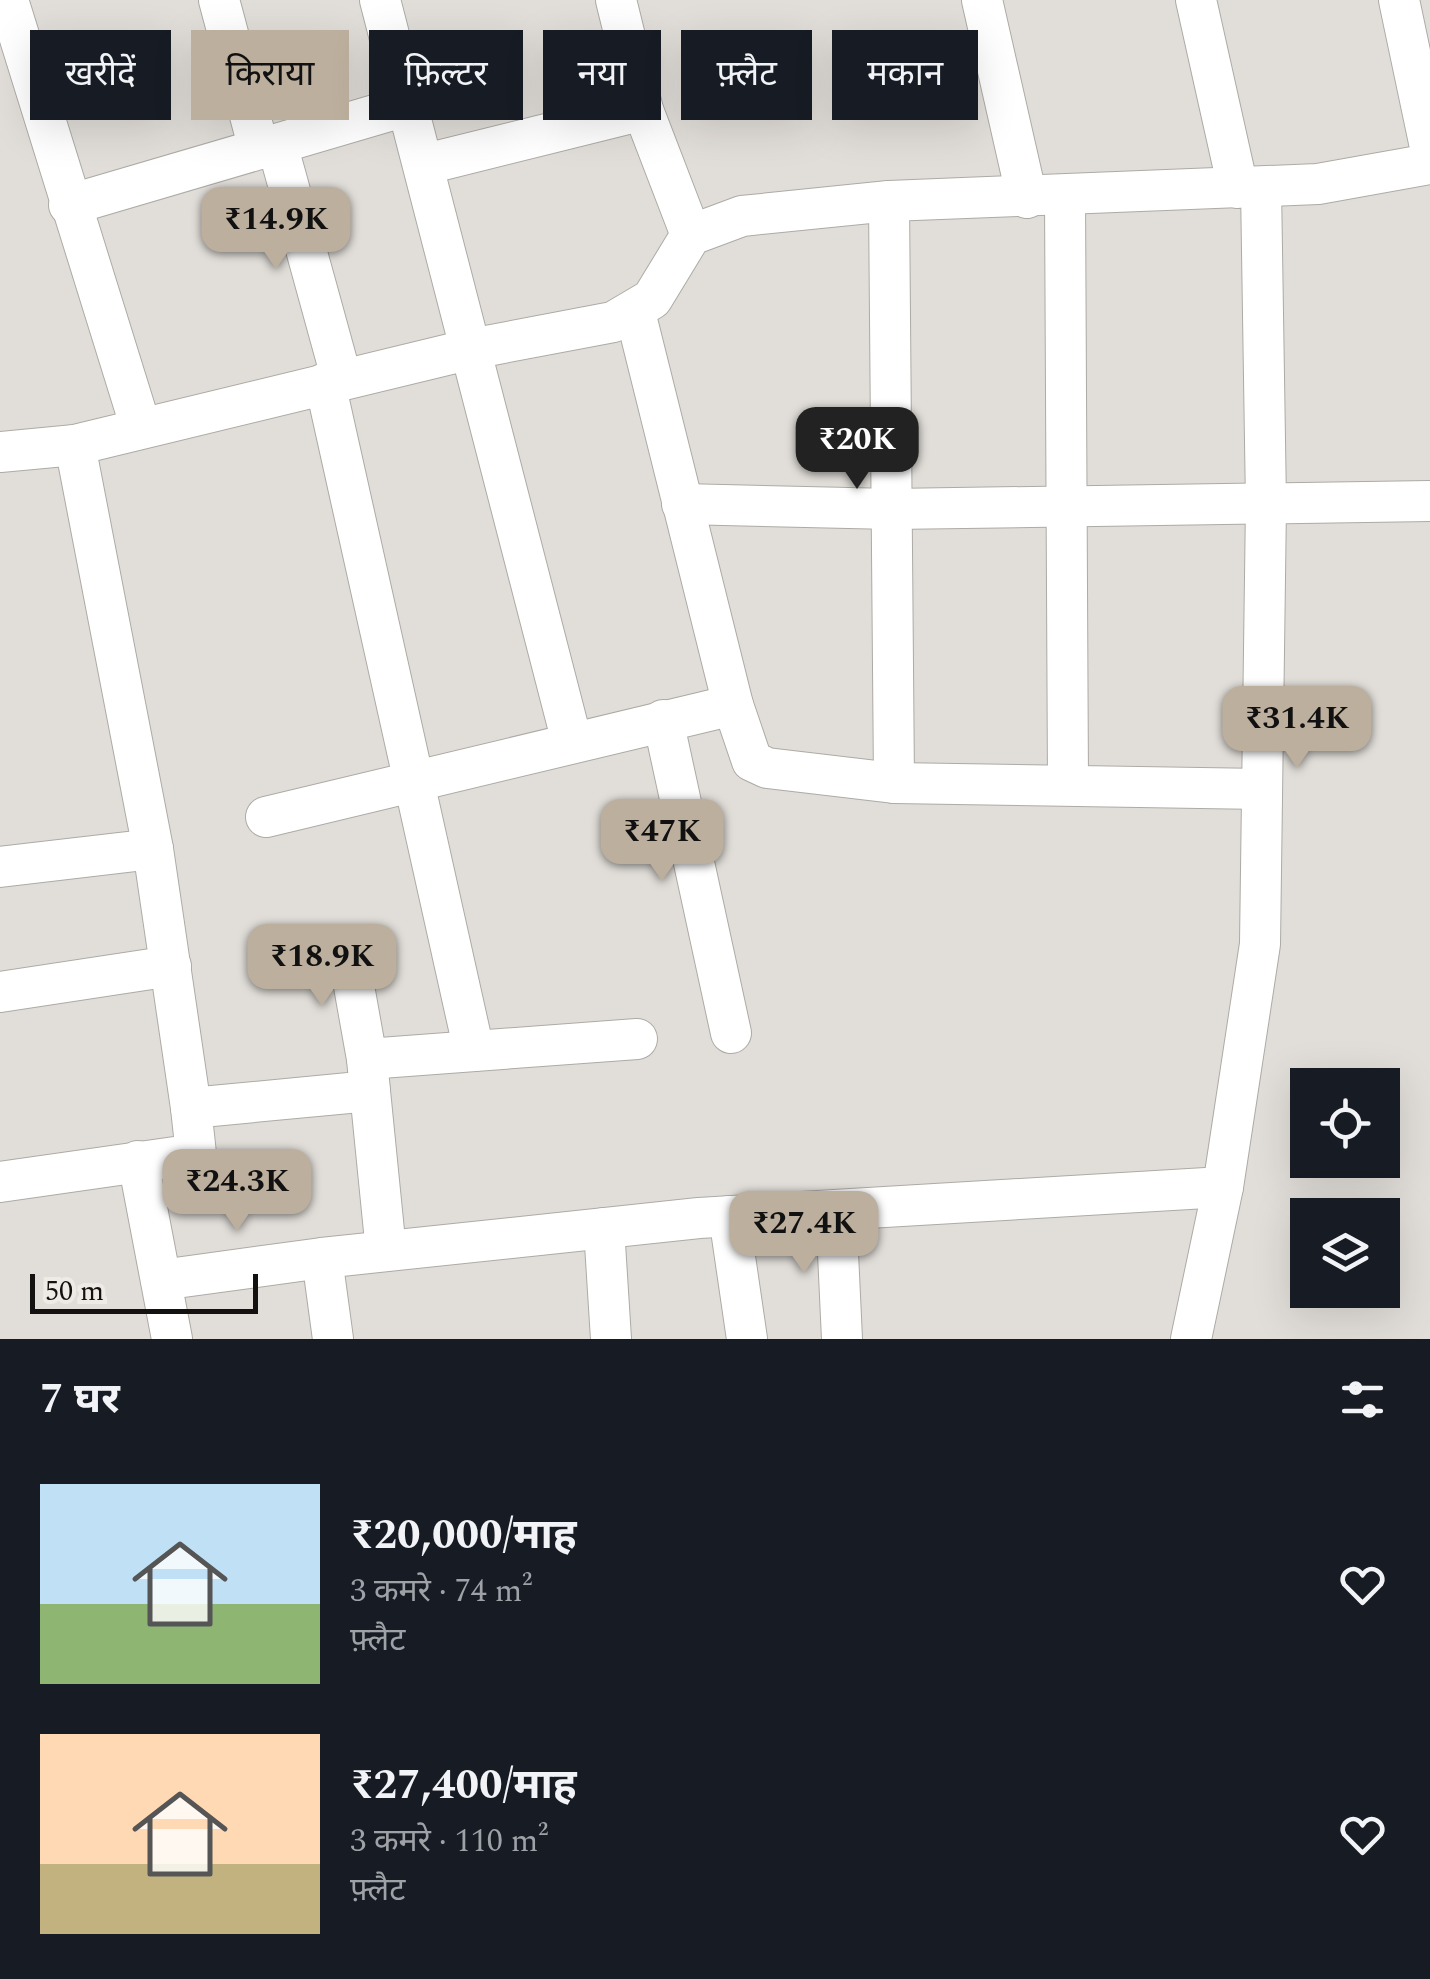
<!DOCTYPE html>
<html lang="hi">
<head>
<meta charset="utf-8">
<style>
  body { margin:0; font-family:Spectral,"Noto Sans Devanagari",serif; background:#20242c; color:#f1f3f6; height:100vh; display:flex; flex-direction:column; font-size:38px; white-space:nowrap }
  * { box-sizing:border-box; margin:0 }
  p { font-size:32px; color:#9ea1a6 }
  .icon { flex:none; width:55px; height:55px; fill:none; stroke:currentColor; stroke-width:2; stroke-linecap:round; stroke-linejoin:round }
  .map { position:relative; height:1339px; overflow:hidden }
  .panel { display:flex; flex-direction:column; background:#171b24; flex:1 }
  .panel>* { flex:none }
  .banner { position:absolute; left:30px; top:30px; width:1370px; height:90px; display:flex; gap:20px }
  .controls { position:absolute; left:1290px; top:1068px; display:grid; gap:20px }
  .controls a { display:grid; place-items:center; width:110px; height:110px; border-radius:0px; background:#171b24; box-shadow:0 10px 40px #0002; font-size:50px }
  .scale { position:absolute; left:30px; bottom:25px; width:228px; box-sizing:border-box; padding-left:10px; border:5px solid #131211; border-top:0; font-size:28px; line-height:35px; white-space:nowrap; color:#131211; -webkit-text-stroke:8px #eeebe6; paint-order:stroke }
  .price { position:absolute; translate:-50% -85px; padding:0 22px; border-radius:20px; background:#bcaf9d; color:#111; font-size:32px; line-height:65px; filter:drop-shadow(0 2px 5px #0008) }
  .price::after { content:''; position:absolute; left:50%; top:60px; width:30px; height:22px; margin-left:-15px; background:inherit; clip-path:polygon(0 0,100% 0,50% 100%) }
  .price.active { background:#222; color:#fff }
  ul { padding:0; list-style:none }
  li { display:flex; align-items:center; gap:30px; height:250px; padding:0 40px }
  li span { display:grid; place-items:center; flex:none; width:280px; height:200px; border-radius:0px; color:#555 }
  li>.icon { margin-inline-start:auto }
  span .icon { width:120px; height:120px; fill:#fffc; stroke-width:1 }
  li b { font-size:42px }
  h2 { display:flex; justify-content:space-between; align-items:center; height:120px; padding:0 40px; font-size:42px }
  .chip { padding:0 35px; border-radius:0px; background:#171b24; box-shadow:0 10px 40px #0002; font-size:35px; line-height:90px }
  .chip.active { background:#bcaf9d; color:#111 }
  .map>svg:first-child { display:block }
  .lines { fill:none; stroke-linecap:round; stroke-linejoin:round }
  .minor-casing { stroke:#adaba6; stroke-width:42 }
  .minor { stroke:#fff; stroke-width:40 }
</style>
</head>
<body>
<div class="map">
<svg width="1430" height="1339" viewBox="0 0 1430 1339">
  <rect width="100%" height="100%" fill="#e1ded9"/>
  <g class="lines">
    <defs>
      <g id="minor">
        <path d="M8,0L141,428"/>
        <path d="M219,0L259,149"/>
        <path d="M380,0L572,742"/>
        <path d="M616,0L643,110L691,235"/>
        <path d="M982,0L1027,198"/>
        <path d="M1196,0L1238,188"/>
        <path d="M1399,0L1430,147"/>
        <path d="M277,144L342,380"/>
        <path d="M426,164L643,110"/>
        <path d="M1065,196L1068,783"/>
        <path d="M889,201L894,783"/>
        <path d="M69,205L409,105"/>
        <path d="M635,312L733,705L752,761L767,768L894,783L1262,789"/>
        <path d="M325,383L474,1051"/>
        <path d="M75,445L153,849L191,1108"/>
        <path d="M0,452L75,445L471,349L613,322L652,299L691,235L742,216L889,201L1318,184L1430,164"/>
        <path d="M682,504L892,509L1430,501"/>
        <path d="M663,720L731,1033"/>
        <path d="M266,817L733,705"/>
        <path d="M0,867L153,849"/>
        <path d="M347,947L367,1059"/>
        <path d="M0,992L171,966"/>
        <path d="M370,1091L386,1251"/>
        <path d="M138,1161L172,1339"/>
        <path d="M0,1182L196,1154L191,1108L370,1091L367,1059L637,1039"/>
        <path d="M836,1210L842,1339"/>
        <path d="M729,1216L747,1339"/>
        <path d="M604,1228L611,1339"/>
        <path d="M322,1258L333,1339"/>
        <path d="M161,1280L322,1258L699,1218L1223,1187"/>
        <path d="M1191,1339L1223,1187L1260,944L1266,504L1261,187"/>
      </g>
    </defs>
    <use href="#minor" class="minor-casing"/>
    <use href="#minor" class="minor"/>
  </g>
</svg>
<div class="controls">
<a><svg class="icon" aria-label="locate" viewBox="0 0 24 24"><circle cx="12" cy="12" r="6"/><path d="M12 2v4M12 18v4M2 12h4M18 12h4"/></svg></a>
<a><svg class="icon" aria-label="layers" viewBox="0 0 24 24"><path d="M12 4l9 5-9 5-9-5zM3 14l9 5 9-5"/></svg></a>
</div>
<div class="scale">50 m</div>
<b class="price" style="left:276px;top:272px">₹14.9K</b>
<b class="price active" style="left:857px;top:492px">₹20K</b>
<b class="price" style="left:1297px;top:771px">₹31.4K</b>
<b class="price" style="left:662px;top:884px">₹47K</b>
<b class="price" style="left:322px;top:1009px">₹18.9K</b>
<b class="price" style="left:237px;top:1234px">₹24.3K</b>
<b class="price" style="left:804px;top:1276px">₹27.4K</b>
<div class="banner">
<a class="chip">खरीदें</a>
<a class="chip active">किराया</a>
<a class="chip">फ़िल्टर</a>
<a class="chip">नया</a>
<a class="chip">फ़्लैट</a>
<a class="chip">मकान</a>
</div>
</div>
<section class="panel">
<h2>7 घर<svg class="icon" aria-label="filters" viewBox="0 0 24 24"><path d="M4 7h16M4 17h16"/><circle cx="9" cy="7" r="2"/><circle cx="15" cy="17" r="2"/></svg></h2>
<ul>
<li><span style="background:linear-gradient(#bfe0f5 60%,#8fb573 0)"><svg class="icon" aria-label="home" viewBox="0 0 24 24"><path d="M3 11l9-7 9 7M6 9v11h12V9"/></svg></span><div><b>₹20,000/माह</b><p>3 कमरे · 74 m²</p><p>फ़्लैट</p></div><svg class="icon" aria-label="heart" viewBox="0 0 24 24"><path d="M12 20l-8-8c-3-5 5-10 8-4 3-6 11-1 8 4z"/></svg></li>
<li><span style="background:linear-gradient(#ffd9b3 65%,#c2b280 0)"><svg class="icon" aria-label="home" viewBox="0 0 24 24"><path d="M3 11l9-7 9 7M6 9v11h12V9"/></svg></span><div><b>₹27,400/माह</b><p>3 कमरे · 110 m²</p><p>फ़्लैट</p></div><svg class="icon" aria-label="heart" viewBox="0 0 24 24"><path d="M12 20l-8-8c-3-5 5-10 8-4 3-6 11-1 8 4z"/></svg></li>
</ul>
</section>
</body>
</html>
